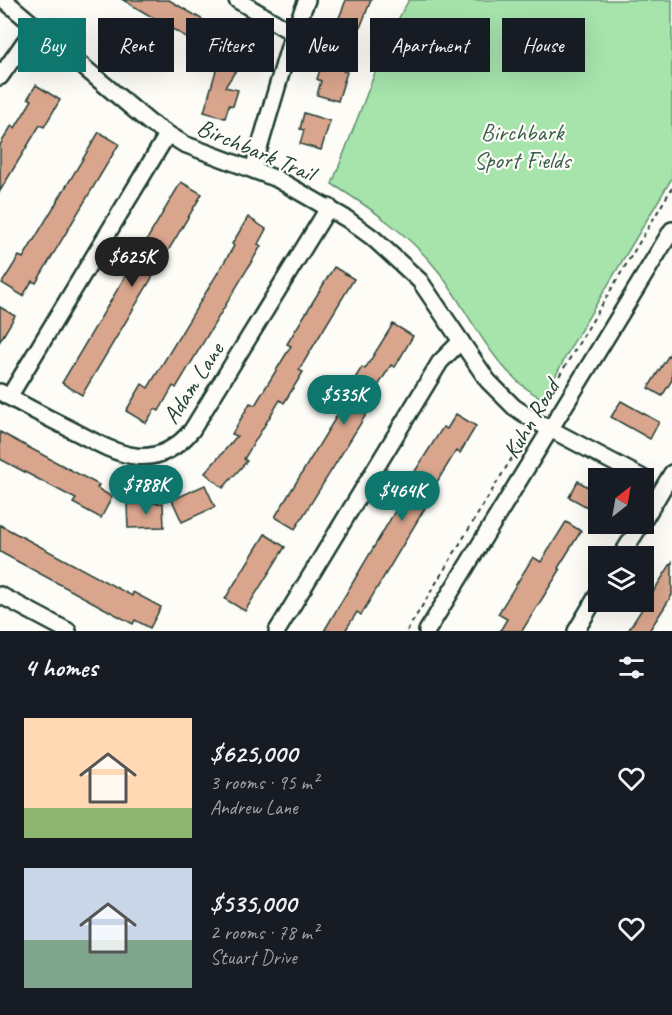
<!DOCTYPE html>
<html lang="en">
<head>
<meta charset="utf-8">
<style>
  body { margin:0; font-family:Caveat,sans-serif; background:#242831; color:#f1f3f6; height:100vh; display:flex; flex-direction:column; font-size:22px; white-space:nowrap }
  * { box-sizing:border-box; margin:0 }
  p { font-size:20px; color:#9ea1a6 }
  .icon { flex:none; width:33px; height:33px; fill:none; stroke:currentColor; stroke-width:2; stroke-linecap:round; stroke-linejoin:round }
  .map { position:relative; height:631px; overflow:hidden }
  .panel { display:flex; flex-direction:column; background:#171b24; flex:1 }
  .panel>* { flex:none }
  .guide { position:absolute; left:18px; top:18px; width:636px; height:54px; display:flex; gap:12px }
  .needle { width:39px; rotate:31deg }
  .buttons { position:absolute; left:588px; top:468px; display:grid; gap:12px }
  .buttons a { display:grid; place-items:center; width:66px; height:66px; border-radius:0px; background:#171b24; box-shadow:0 6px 24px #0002; font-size:30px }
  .price { position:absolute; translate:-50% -51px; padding:0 14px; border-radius:21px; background:#0f766e; color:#fff; font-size:20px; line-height:39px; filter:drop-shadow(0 2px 3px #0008) }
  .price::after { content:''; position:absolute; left:50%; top:36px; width:18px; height:14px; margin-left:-9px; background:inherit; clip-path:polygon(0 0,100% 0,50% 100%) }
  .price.current { background:#222; color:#fff }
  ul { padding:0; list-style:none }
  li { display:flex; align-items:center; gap:18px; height:150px; padding:0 24px }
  li span { display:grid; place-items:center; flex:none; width:168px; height:120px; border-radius:0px; color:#555 }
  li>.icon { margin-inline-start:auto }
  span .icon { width:72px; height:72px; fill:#fffc; stroke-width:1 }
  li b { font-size:26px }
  h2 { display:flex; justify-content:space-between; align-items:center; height:72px; padding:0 24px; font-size:26px }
  .tag { padding:0 21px; border-radius:0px; background:#171b24; box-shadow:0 6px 24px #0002; font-size:21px; line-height:54px }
  .tag.current { background:#0f766e; color:#fff }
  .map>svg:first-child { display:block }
  .green { fill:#a6e4ac; stroke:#629070; stroke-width:1.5 }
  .building { fill:#d9a58d; stroke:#1f3d34; stroke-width:1.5 }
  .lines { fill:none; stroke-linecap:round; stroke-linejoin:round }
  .minor-casing { stroke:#1f3d34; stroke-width:20 }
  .path { stroke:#1f3d34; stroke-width:2; stroke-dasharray:4.5 4.5; stroke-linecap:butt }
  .minor { stroke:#fdfcf7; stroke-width:15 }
  .labels { text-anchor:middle; stroke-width:4.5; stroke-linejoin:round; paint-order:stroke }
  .park-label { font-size:24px; fill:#3a5e4c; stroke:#fdfcf7 }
  .street-label { font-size:24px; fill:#1f3d34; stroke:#fdfcf7 }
</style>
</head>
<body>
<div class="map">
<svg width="672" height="631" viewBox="0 0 672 631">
  <rect width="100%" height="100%" fill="#fdfcf7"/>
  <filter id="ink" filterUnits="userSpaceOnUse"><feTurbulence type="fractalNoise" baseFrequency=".0167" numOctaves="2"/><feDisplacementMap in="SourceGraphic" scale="12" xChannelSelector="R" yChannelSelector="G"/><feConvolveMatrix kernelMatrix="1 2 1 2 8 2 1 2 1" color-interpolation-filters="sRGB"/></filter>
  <g filter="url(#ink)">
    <path class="green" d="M409,0H672V178L573,343L543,399C495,375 470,313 439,272C411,236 371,208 332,184L390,34Z"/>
    <g class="building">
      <path d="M123,0H169L210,24L198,44Z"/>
      <path d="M346,0H371L343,71L347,72L338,101L317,95L321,81L317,79L326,51Z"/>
      <path d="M230,37L250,49L225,87L238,90L233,106L229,105L225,118L204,112L217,67L213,65Z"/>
      <path d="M36,85L60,100L44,127L40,125L0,191V145L12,125L15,128L32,100L28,98Z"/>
      <path d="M304,113L330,121L321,150L300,144L304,130L300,129Z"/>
      <path d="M99,132L119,144L36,283L32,281L23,296L2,283L19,256L23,258Z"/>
      <path d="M181,182L202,194L82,395L62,383Z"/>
      <path d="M248,217L266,229L258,244L261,246L176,388L173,386L159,411L155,409L146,423L126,411L142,384L148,388L234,246L232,244Z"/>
      <path d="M334,267L354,279L299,370L303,372L284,403L280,400L244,459L247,461L223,488L205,473L237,436L232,434L250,403L255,405L291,346L287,344Z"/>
      <path d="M0,307L15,316L0,341Z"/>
      <path d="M393,324L413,336L395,367L391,365L373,394L377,397L295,529L275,517L349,396L345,394L362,367L365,369Z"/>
      <path d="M672,350V380L662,396L648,388Z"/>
      <path d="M621,401L659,422L650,439L611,417Z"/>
      <path d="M456,414L476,426L460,453L456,451L422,506L425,508L361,615L357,612L345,631H324L413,481L410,479L443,427L447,429Z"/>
      <path d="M0,432L99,485L97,488L112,497L101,518L73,503L76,499L0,459Z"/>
      <path d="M578,481L598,493V513L569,497Z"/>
      <path d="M205,485L215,507L182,522L172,500Z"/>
      <path d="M163,503L164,527L128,528L127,504Z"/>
      <path d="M566,522L581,531L558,568L560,570L522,631H500L507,619L498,614L533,557L541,562Z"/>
      <path d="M0,525L132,596L133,592L161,607L150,628L135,620L133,624L0,552Z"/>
      <path d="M265,534L285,547L245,611L225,599Z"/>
      <path d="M672,562V595L662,611L649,631H628Z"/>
    </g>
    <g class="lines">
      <defs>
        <g id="minor">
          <path d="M4,0L150,123L184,144L277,179L347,219L373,238L420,281L488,381L514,407L535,421L643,478"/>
          <path d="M237,0L293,33"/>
          <path d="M0,77L35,27"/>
          <path d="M253,169L293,33L307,0"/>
          <path d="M0,392C23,405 46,417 70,429C114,452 153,477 192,430L329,207"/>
          <path d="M9,397L167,135"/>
          <path d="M644,520L672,473"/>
          <path d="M621,556L641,524"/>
          <path d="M0,595L68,631"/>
          <path d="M277,631L440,362L461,341"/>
          <path d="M427,631L672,230"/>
          <path d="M576,631L598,594"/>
        </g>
      </defs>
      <use href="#minor" class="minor-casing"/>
      <g class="path">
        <path d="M543,408L555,383L672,188"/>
        <path d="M407,631L527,433"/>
      </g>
      <use href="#minor" class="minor"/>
    </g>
  </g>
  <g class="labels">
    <g class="park-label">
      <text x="522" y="140">Birchbark<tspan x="522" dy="28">Sport Fields</tspan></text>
    </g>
    <g class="street-label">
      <text transform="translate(256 150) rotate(23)" y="8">Birchbark Trail</text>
      <text transform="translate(193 383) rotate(-57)" y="8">Adam Lane</text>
      <text transform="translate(531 419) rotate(-59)" y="8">Kuhn Road</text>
    </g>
  </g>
</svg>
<div class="buttons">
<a><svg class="needle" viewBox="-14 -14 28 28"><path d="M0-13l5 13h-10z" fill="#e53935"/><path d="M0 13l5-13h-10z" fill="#9ea1a6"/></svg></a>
<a><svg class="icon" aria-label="layers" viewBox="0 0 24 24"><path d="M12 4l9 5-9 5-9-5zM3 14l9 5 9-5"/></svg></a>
</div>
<b class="price current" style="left:132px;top:288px">$625K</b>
<b class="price" style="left:344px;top:426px">$535K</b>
<b class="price" style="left:146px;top:516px">$788K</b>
<b class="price" style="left:402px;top:522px">$464K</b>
<div class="guide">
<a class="tag current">Buy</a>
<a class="tag">Rent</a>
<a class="tag">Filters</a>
<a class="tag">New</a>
<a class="tag">Apartment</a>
<a class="tag">House</a>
</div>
</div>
<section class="panel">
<h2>4 homes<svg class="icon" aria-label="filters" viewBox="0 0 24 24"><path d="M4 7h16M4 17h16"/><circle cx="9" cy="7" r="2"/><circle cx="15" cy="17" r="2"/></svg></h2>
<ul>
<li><span style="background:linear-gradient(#ffd9b3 75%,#8fb573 0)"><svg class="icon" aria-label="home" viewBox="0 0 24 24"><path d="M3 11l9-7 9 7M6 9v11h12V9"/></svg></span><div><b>$625,000</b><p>3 rooms · 95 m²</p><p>Andrew Lane</p></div><svg class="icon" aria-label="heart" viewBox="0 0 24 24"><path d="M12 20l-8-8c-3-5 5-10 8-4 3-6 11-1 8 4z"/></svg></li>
<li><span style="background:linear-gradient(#c9d6e8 60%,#7fa58c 0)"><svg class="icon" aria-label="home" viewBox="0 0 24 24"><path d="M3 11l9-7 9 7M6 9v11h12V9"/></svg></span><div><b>$535,000</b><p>2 rooms · 78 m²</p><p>Stuart Drive</p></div><svg class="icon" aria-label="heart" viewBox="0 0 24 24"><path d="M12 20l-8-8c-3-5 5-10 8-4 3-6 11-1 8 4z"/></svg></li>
</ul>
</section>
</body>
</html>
